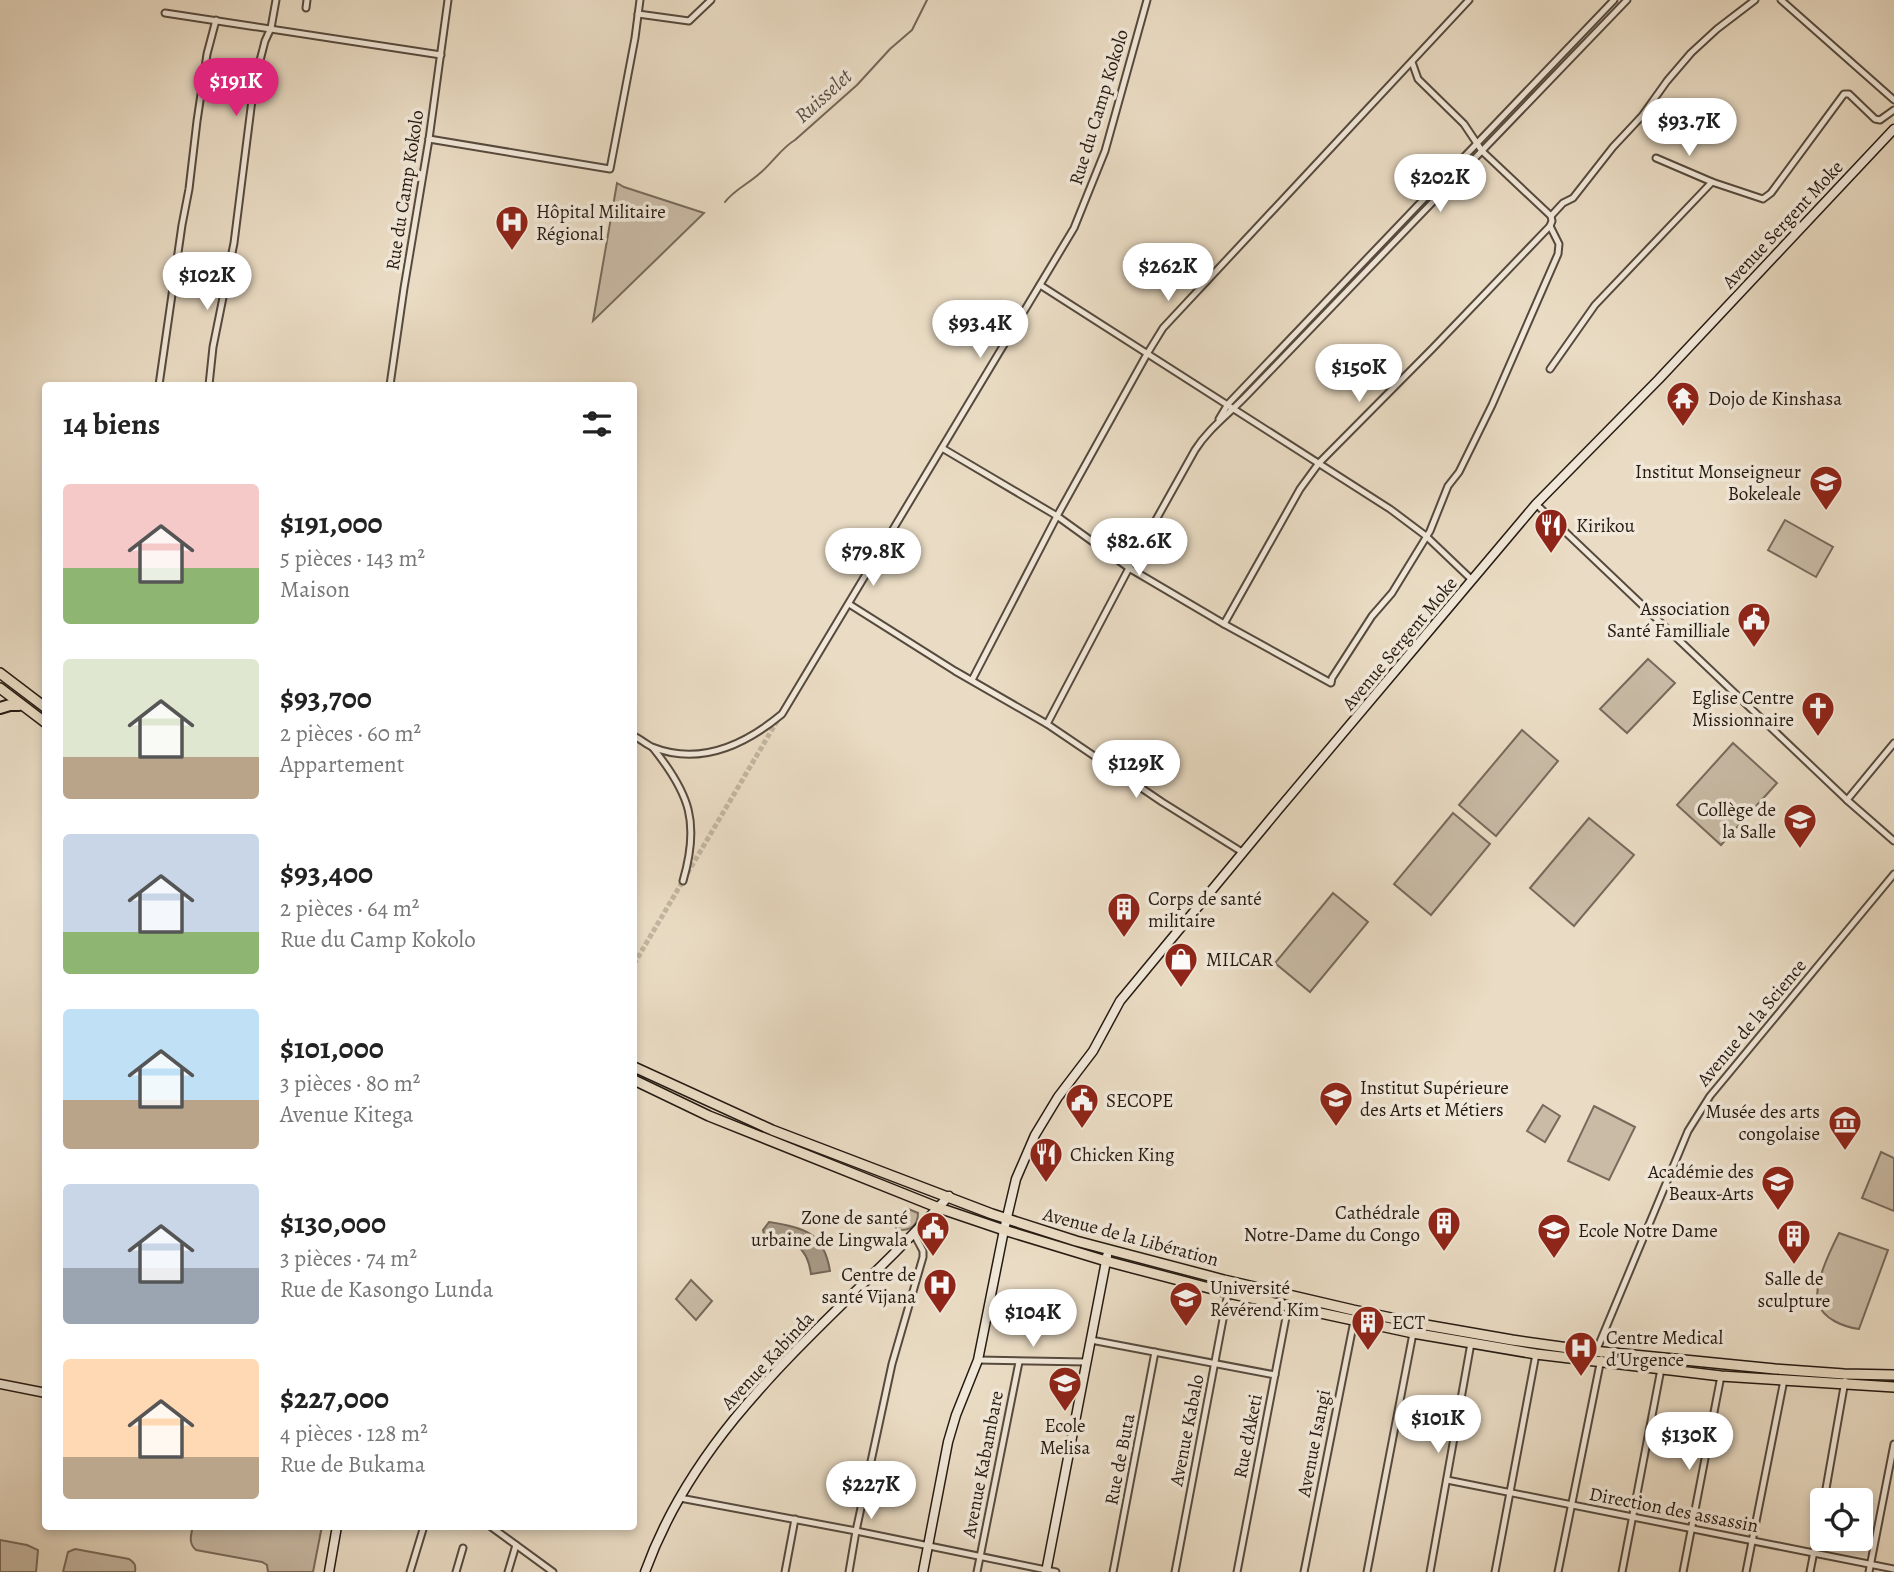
<!DOCTYPE html>
<html lang="fr">
<head>
<meta charset="utf-8">
<style>
  body { margin:0; font-family:Alegreya,serif; background:#f2f2f2; color:#222; height:100vh; display:flex; flex-direction:column; font-size:26px; white-space:nowrap }
  * { box-sizing:border-box; margin:0 }
  p { font-size:23px; color:#767676 }
  .icon { flex:none; width:38px; height:38px; fill:none; stroke:currentColor; stroke-width:2; stroke-linecap:round; stroke-linejoin:round }
  .map { position:relative; flex:1; overflow:hidden }
  .sheet { position:absolute; left:42px; top:382px; width:595px; height:1148px; display:flex; flex-direction:column; background:#fff; border-radius:7px; box-shadow:0 4px 10px #0003 }
  .sheet>* { flex:none }
  .tools { position:absolute; left:1810px; top:1488px; display:grid; gap:14px }
  .tools a { display:grid; place-items:center; width:63px; height:63px; border-radius:7px; background:#fff; box-shadow:0 4px 10px #0003; font-size:35px }
  .price { position:absolute; translate:-50% -60px; padding:0 16px; border-radius:24px; background:#fff; color:#222; font-size:23px; line-height:46px; filter:drop-shadow(0 2px 4px #0008) }
  .price::after { content:''; position:absolute; left:50%; top:42px; width:21px; height:16px; margin-left:-10px; background:inherit; clip-path:polygon(0 0,100% 0,50% 100%) }
  .price.on { background:#db2777; color:#fff }
  ul { padding:0; list-style:none }
  li { display:flex; align-items:center; gap:21px; height:175px; padding:0 21px }
  li span { display:grid; place-items:center; flex:none; width:196px; height:140px; border-radius:7px; color:#555 }
  li>.icon { margin-inline-start:auto }
  span .icon { width:84px; height:84px; fill:#fffc; stroke-width:1 }
  li b { font-size:30px }
  h2 { display:flex; justify-content:space-between; align-items:center; height:84px; padding:0 21px; font-size:30px }
  .map>svg:first-child { display:block }
  .green { fill:#c9bba6; stroke:#776a5c; stroke-width:2 }
  .water { fill:#a79a87; stroke:#736758; stroke-width:2 }
  .lines { fill:none; stroke-linecap:round; stroke-linejoin:round }
  .stream { stroke:#736758; stroke-width:2 }
  .street-tunnel { stroke:#c3b5a0; stroke-width:5; stroke-dasharray:5 2.5; stroke-linecap:butt }
  .street-casing { stroke:#564a3e; stroke-width:9 }
  .secondary-casing { stroke:#251a12; stroke-width:11 }
  .primary-casing { stroke:#251a12; stroke-width:12 }
  .highway-casing { stroke:#251a12; stroke-width:14 }
  .street { stroke:#f1e8d9; stroke-width:5 }
  .secondary { stroke:#f1e8d9; stroke-width:8 }
  .primary { stroke:#eadcc4; stroke-width:9 }
  .highway { stroke:#eadcc4; stroke-width:10 }
  .labels { text-anchor:middle; stroke-width:7; stroke-linejoin:round; paint-order:stroke }
  .street-label { font-size:19px; fill:#251a12; stroke:#f1e8d9 }
  .poi-label { font-size:19px; fill:#251a12; stroke:#f1e8d9; text-anchor:start }
  .water-label { font-size:21px; font-style:italic; fill:#594d41; stroke:#f1e8d9 }
</style>
</head>
<body>
<div class="map">
<svg width="1894" height="1572" viewBox="0 0 1894 1572">
  <rect width="100%" height="100%" fill="#eadcc4"/>
  <filter id="stains"><feTurbulence type="fractalNoise" baseFrequency=".00286" numOctaves="4"/><feColorMatrix values="0 0 0 0 .2 0 0 0 0 .09 0 0 0 0 .02 0 0 0 .5 -.17"/></filter>
  <radialGradient id="worn" r=".72"><stop offset=".6" stop-color="#630" stop-opacity="0"/><stop offset="1" stop-color="#630" stop-opacity=".3"/></radialGradient>
  <g class="green">
    <path d="M617,183L624,187L704,213L593,321Z"/>
    <path d="M1785,520L1833,547L1816,577L1768,550Z"/>
    <path d="M1648,659L1675,683L1627,733L1600,709Z"/>
    <path d="M1522,730L1558,761L1496,836L1459,805Z"/>
    <path d="M1733,743L1777,783L1721,845L1677,805Z"/>
    <path d="M1453,813L1490,844L1431,915L1394,884Z"/>
    <path d="M1589,818L1634,855L1574,926L1530,888Z"/>
    <path d="M1333,893L1368,922L1310,992L1275,963Z"/>
    <path d="M1543,1105L1560,1116L1545,1142L1527,1131Z"/>
    <path d="M1594,1106L1635,1127L1609,1180L1568,1161Z"/>
    <path d="M1881,1152L1894,1158V1211L1862,1198Z"/>
    <path d="M906,1208L918,1213C918,1226 910,1231 897,1230L893,1220Z"/>
    <path d="M1839,1233L1888,1250L1859,1329C1844,1327 1823,1319 1818,1303C1813,1285 1831,1249 1839,1233Z"/>
    <path d="M691,1280L712,1301L696,1320L676,1299Z"/>
    <path d="M193,1526H322L313,1572H268L267,1565L262,1562L196,1550C188,1543 191,1535 193,1526Z"/>
    <path d="M0,1540L27,1545L38,1550L36,1572H0Z"/>
    <path d="M75,1549L129,1559C135,1563 136,1565 135,1572H63L68,1552Z"/>
  </g>
  <path class="water" d="M769,1222C804,1227 824,1233 830,1271L811,1274C807,1245 793,1240 765,1238L763,1230Z"/>
  <g class="lines">
    <path class="stream" d="M725,202C734,190 748,184 759,174C772,164 781,148 795,140L857,85L890,49L912,30L927,0"/>
    <path class="street-tunnel" d="M634,964L780,716"/>
    <defs>
      <g id="street">
        <path d="M1781,0L1894,100"/>
        <path d="M306,8L307,0"/>
        <path d="M165,13L441,55"/>
        <path d="M638,14L689,21L711,0"/>
        <path d="M429,139L610,169L635,38L640,0"/>
        <path d="M1656,158L1712,182"/>
        <path d="M1551,216L1563,203L1573,198L1613,147L1642,116L1667,81L1691,53L1717,29L1755,0"/>
        <path d="M1040,285L1390,509L1426,536L1472,580"/>
        <path d="M1550,369L1595,305L1712,182L1763,199L1771,193L1844,94H1849L1875,119L1880,120L1894,110"/>
        <path d="M159,385L182,225L189,189L197,121L207,54L216,20"/>
        <path d="M209,385L213,347L234,243L254,84L265,41L271,28L276,0"/>
        <path d="M390,385L404,288L429,139L448,0"/>
        <path d="M1219,419L1228,404L1614,0"/>
        <path d="M942,448L1057,516L1129,568L1224,624L1331,683L1332,678L1372,616L1392,593L1430,531L1448,486L1459,472L1492,405L1558,254L1559,244L1550,226"/>
        <path d="M1536,504L1847,800L1894,841"/>
        <path d="M849,604L955,671L1047,724L1162,802L1242,852"/>
        <path d="M1224,624L1300,489L1319,463L1432,349L1550,226L1552,221L1551,216L1482,151L1464,124L1418,79L1412,62"/>
        <path d="M972,680L1057,516L1147,354L1163,328L1469,0"/>
        <path d="M1047,724L1129,568L1195,450C1209,428 1229,414 1247,395L1627,0"/>
        <path d="M634,736C640,739 646,744 652,747C700,766 746,744 782,714L1074,228L1105,151L1147,0"/>
        <path d="M653,748C690,794 700,823 683,881"/>
        <path d="M1847,800L1894,743"/>
        <path d="M1091,1340L1275,1375"/>
        <path d="M978,1360L1087,1362"/>
        <path d="M1592,1361L1688,1131L1710,1096L1894,874"/>
        <path d="M1447,1480L1894,1569"/>
        <path d="M680,1498L856,1531L1056,1572"/>
        <path d="M1824,1500L1845,1381"/>
        <path d="M490,1526L553,1572"/>
        <path d="M410,1572L424,1526"/>
        <path d="M456,1572L463,1548"/>
        <path d="M508,1572L516,1545"/>
        <path d="M785,1572L795,1519"/>
        <path d="M849,1572L856,1531L892,1364L923,1257V1251L914,1234"/>
        <path d="M977,1572L1019,1362"/>
        <path d="M1113,1572L1155,1352"/>
        <path d="M1175,1572L1228,1293"/>
        <path d="M1237,1572L1288,1307"/>
        <path d="M1304,1572L1354,1321"/>
        <path d="M1367,1572L1415,1323"/>
        <path d="M1430,1572L1471,1343"/>
        <path d="M1495,1572L1536,1354"/>
        <path d="M1558,1572L1601,1359"/>
        <path d="M1622,1572L1661,1369"/>
        <path d="M1683,1572L1721,1376"/>
        <path d="M1746,1572L1784,1380"/>
        <path d="M1810,1572L1822,1510"/>
        <path d="M1869,1572L1894,1444"/>
      </g>
      <g id="secondary">
        <path d="M0,1384L46,1393"/>
        <path d="M329,1572L337,1526"/>
        <path d="M645,1572C689,1450 780,1365 870,1277C897,1251 923,1224 949,1196"/>
        <path d="M923,1572L948,1442L956,1415L978,1360L1004,1230L1016,1179L1035,1135L1058,1097L1093,1051L1120,1001L1278,810L1536,504L1659,379L1894,129"/>
        <path d="M1046,1572L1107,1256"/>
      </g>
      <g id="primary">
        <path d="M0,673L46,708"/>
        <path d="M0,688L46,723"/>
        <path d="M634,1067L772,1130L992,1214L1076,1241L1224,1280L1353,1310L1420,1324L1512,1340L1583,1350L1775,1369L1844,1374L1894,1375"/>
        <path d="M634,1080L709,1116L939,1208L1004,1230L1106,1261L1228,1293L1413,1333L1536,1354L1721,1376L1894,1387"/>
      </g>
      <path id="highway" d="M0,708L10,705H19"/>
    </defs>
    <use href="#street" class="street-casing"/>
    <use href="#secondary" class="secondary-casing"/>
    <use href="#primary" class="primary-casing"/>
    <use href="#highway" class="highway-casing"/>
    <use href="#street" class="street"/>
    <use href="#secondary" class="secondary"/>
    <use href="#primary" class="primary"/>
    <use href="#highway" class="highway"/>
  </g>
  <defs>
    <symbol id="hospital-pin" viewBox="-11 -11 22 30"><path d="M0 17L-7.5 6A9.5 9.5 0 1 1 7.5 6Z" fill="#8f2418" stroke="#f1e8d9"/><path d="M-5-5h3v3.5h4V-5h3V5h-3V1.5h-4V5h-3Z" fill="#fff"/></symbol>
    <symbol id="temple-pin" viewBox="-11 -11 22 30"><path d="M0 17L-7.5 6A9.5 9.5 0 1 1 7.5 6Z" fill="#8f2418" stroke="#f1e8d9"/><path d="M0-6L5-2H3V0L6.5 2.5H4V6H1.5V3h-3V6H-4V2.5H-6.5L-3 0V-2H-5Z" fill="#fff"/></symbol>
    <symbol id="school-pin" viewBox="-11 -11 22 30"><path d="M0 17L-7.5 6A9.5 9.5 0 1 1 7.5 6Z" fill="#8f2418" stroke="#f1e8d9"/><path d="M0-5L7-2L0 1L-7-2ZM-4 1L0 2.5L4 1V4Q0 6-4 4Z" fill="#fff"/></symbol>
    <symbol id="restaurant-pin" viewBox="-11 -11 22 30"><path d="M0 17L-7.5 6A9.5 9.5 0 1 1 7.5 6Z" fill="#8f2418" stroke="#f1e8d9"/><path d="M-5-6h1v4h1v-4h1v4h1v-4h1v5L-1.5 .5V6h-2V.5L-5-1ZM5-6V6H3V1.5H1.5Q1.5-4 5-6Z" fill="#fff"/></symbol>
    <symbol id="civic-pin" viewBox="-11 -11 22 30"><path d="M0 17L-7.5 6A9.5 9.5 0 1 1 7.5 6Z" fill="#8f2418" stroke="#f1e8d9"/><path d="M-.6-6.5H3V-4.5H.6V-3L4-1V1h2V6H-6V1h2V-1L-.6-3ZM-1.2 2.5V6h2.4V2.5Z" fill="#fff"/></symbol>
    <symbol id="church-pin" viewBox="-11 -11 22 30"><path d="M0 17L-7.5 6A9.5 9.5 0 1 1 7.5 6Z" fill="#8f2418" stroke="#f1e8d9"/><path d="M-1.2-6h2.4v3.5h3.3v2.4h-3.3V6h-2.4V-.1h-3.3v-2.4h3.3Z" fill="#fff"/></symbol>
    <symbol id="building-pin" viewBox="-11 -11 22 30"><path d="M0 17L-7.5 6A9.5 9.5 0 1 1 7.5 6Z" fill="#8f2418" stroke="#f1e8d9"/><path d="M-4-6H4V6H1V3H-1V6H-4ZM-2.5-4.3h1.7v1.8h-1.7ZM.8-4.3h1.7v1.8H.8ZM-2.5-1h1.7V.8h-1.7ZM.8-1h1.7V.8H.8Z" fill="#fff"/></symbol>
    <symbol id="shop-pin" viewBox="-11 -11 22 30"><path d="M0 17L-7.5 6A9.5 9.5 0 1 1 7.5 6Z" fill="#8f2418" stroke="#f1e8d9"/><path d="M-5-2.5h2.3a2.7 3.5 0 0 1 5.4 0H5L5.5 6h-11ZM-1.5-2.5h3a1.5 2.3 0 0 0-3 0Z" fill="#fff"/></symbol>
    <symbol id="university-pin" viewBox="-11 -11 22 30"><path d="M0 17L-7.5 6A9.5 9.5 0 1 1 7.5 6Z" fill="#8f2418" stroke="#f1e8d9"/><path d="M0-5L7-2L0 1L-7-2ZM-4 1L0 2.5L4 1V4Q0 6-4 4Z" fill="#fff"/></symbol>
    <symbol id="museum-pin" viewBox="-11 -11 22 30"><path d="M0 17L-7.5 6A9.5 9.5 0 1 1 7.5 6Z" fill="#8f2418" stroke="#f1e8d9"/><path d="M0-6L6-3V-2H-6V-3ZM-5-1h2V3h-2ZM-1-1h2V3h-2ZM3-1h2V3H3ZM-6 4H6V6H-6Z" fill="#fff"/></symbol>
  </defs>
  <g fill-rule="evenodd">
    <use href="#hospital-pin" x="493" y="203" width="38" height="52"/>
    <use href="#temple-pin" x="1664" y="379" width="38" height="52"/>
    <use href="#school-pin" x="1807" y="463" width="38" height="52"/>
    <use href="#restaurant-pin" x="1532" y="506" width="38" height="52"/>
    <use href="#civic-pin" x="1735" y="600" width="38" height="52"/>
    <use href="#church-pin" x="1799" y="689" width="38" height="52"/>
    <use href="#school-pin" x="1781" y="801" width="38" height="52"/>
    <use href="#building-pin" x="1105" y="890" width="38" height="52"/>
    <use href="#shop-pin" x="1162" y="940" width="38" height="52"/>
    <use href="#university-pin" x="1317" y="1079" width="38" height="52"/>
    <use href="#civic-pin" x="1063" y="1081" width="38" height="52"/>
    <use href="#museum-pin" x="1826" y="1103" width="38" height="52"/>
    <use href="#restaurant-pin" x="1027" y="1135" width="38" height="52"/>
    <use href="#university-pin" x="1759" y="1163" width="38" height="52"/>
    <use href="#building-pin" x="1425" y="1204" width="38" height="52"/>
    <use href="#civic-pin" x="914" y="1209" width="38" height="52"/>
    <use href="#school-pin" x="1535" y="1211" width="38" height="52"/>
    <use href="#building-pin" x="1775" y="1217" width="38" height="52"/>
    <use href="#hospital-pin" x="921" y="1266" width="38" height="52"/>
    <use href="#university-pin" x="1167" y="1279" width="38" height="52"/>
    <use href="#building-pin" x="1349" y="1303" width="38" height="52"/>
    <use href="#hospital-pin" x="1562" y="1329" width="38" height="52"/>
    <use href="#school-pin" x="1046" y="1364" width="38" height="52"/>
  </g>
  <g class="labels">
    <g class="street-label">
      <text transform="translate(1098 107) rotate(-73)" y="7">Rue du Camp Kokolo</text>
      <text transform="translate(404 190) rotate(-81)" y="7">Rue du Camp Kokolo</text>
      <text transform="translate(1782 224) rotate(-47)" y="7">Avenue Sergent Moke</text>
      <text transform="translate(1399 643) rotate(-50)" y="7">Avenue Sergent Moke</text>
      <text transform="translate(1751 1022) rotate(-50)" y="7">Avenue de la Science</text>
      <text transform="translate(1131 1236) rotate(15)" y="7">Avenue de la Libération</text>
      <text transform="translate(767 1360) rotate(-47)" y="7">Avenue Kabinda</text>
      <text transform="translate(1186 1430) rotate(-79)" y="7">Avenue Kabalo</text>
      <text transform="translate(1247 1436) rotate(-79)" y="7">Rue d'Aketi</text>
      <text transform="translate(1313 1443) rotate(-79)" y="7">Avenue Isangi</text>
      <text transform="translate(1119 1459) rotate(-79)" y="7">Rue de Buta</text>
      <text transform="translate(982 1464) rotate(-79)" y="7">Avenue Kabambare</text>
      <text transform="translate(1674 1509) rotate(11)" y="7">Direction des assassin</text>
    </g>
    <g class="poi-label">
      <text x="536" y="218">Hôpital Militaire<tspan x="536" dy="22">Régional</tspan></text>
      <text x="1708" y="405">Dojo de Kinshasa</text>
      <text x="1801" y="478" text-anchor="end">Institut Monseigneur<tspan x="1801" dy="22">Bokeleale</tspan></text>
      <text x="1576" y="532">Kirikou</text>
      <text x="1730" y="615" text-anchor="end">Association<tspan x="1730" dy="22">Santé Familliale</tspan></text>
      <text x="1794" y="704" text-anchor="end">Eglise Centre<tspan x="1794" dy="22">Missionnaire</tspan></text>
      <text x="1776" y="816" text-anchor="end">Collège de<tspan x="1776" dy="22">la Salle</tspan></text>
      <text x="1148" y="905">Corps de santé<tspan x="1148" dy="22">militaire</tspan></text>
      <text x="1206" y="966">MILCAR</text>
      <text x="1360" y="1094">Institut Supérieure<tspan x="1360" dy="22">des Arts et Métiers</tspan></text>
      <text x="1106" y="1107">SECOPE</text>
      <text x="1820" y="1118" text-anchor="end">Musée des arts<tspan x="1820" dy="22">congolaise</tspan></text>
      <text x="1070" y="1161">Chicken King</text>
      <text x="1754" y="1178" text-anchor="end">Académie des<tspan x="1754" dy="22">Beaux-Arts</tspan></text>
      <text x="1420" y="1219" text-anchor="end">Cathédrale<tspan x="1420" dy="22">Notre-Dame du Congo</tspan></text>
      <text x="908" y="1224" text-anchor="end">Zone de santé<tspan x="908" dy="22">urbaine de Lingwala</tspan></text>
      <text x="1578" y="1237">Ecole Notre Dame</text>
      <text x="916" y="1281" text-anchor="end">Centre de<tspan x="916" dy="22">santé Vijana</tspan></text>
      <text x="1794" y="1285" text-anchor="middle">Salle de<tspan x="1794" dy="22">sculpture</tspan></text>
      <text x="1210" y="1294">Université<tspan x="1210" dy="22">Révérend Kim</tspan></text>
      <text x="1392" y="1329">ECT</text>
      <text x="1606" y="1344">Centre Medical<tspan x="1606" dy="22">d'Urgence</tspan></text>
      <text x="1065" y="1432" text-anchor="middle">Ecole<tspan x="1065" dy="22">Melisa</tspan></text>
    </g>
    <g class="water-label">
      <text transform="translate(823 96) rotate(-42)" y="7">Ruisselet</text>
    </g>
  </g>
  <rect width="100%" height="100%" filter="url(#stains)"/>
  <rect width="100%" height="100%" fill="url(#worn)"/>
</svg>
<div class="tools">
<a><svg class="icon" aria-label="locate" viewBox="0 0 24 24"><circle cx="12" cy="12" r="6"/><path d="M12 2v4M12 18v4M2 12h4M18 12h4"/></svg></a>
</div>
<b class="price on" style="left:236px;top:118px">$191K</b>
<b class="price" style="left:1689px;top:158px">$93.7K</b>
<b class="price" style="left:1440px;top:214px">$202K</b>
<b class="price" style="left:1168px;top:303px">$262K</b>
<b class="price" style="left:207px;top:312px">$102K</b>
<b class="price" style="left:980px;top:360px">$93.4K</b>
<b class="price" style="left:1359px;top:404px">$150K</b>
<b class="price" style="left:1139px;top:578px">$82.6K</b>
<b class="price" style="left:873px;top:588px">$79.8K</b>
<b class="price" style="left:1136px;top:800px">$129K</b>
<b class="price" style="left:1033px;top:1349px">$104K</b>
<b class="price" style="left:1438px;top:1455px">$101K</b>
<b class="price" style="left:1689px;top:1472px">$130K</b>
<b class="price" style="left:871px;top:1521px">$227K</b>
<section class="sheet">
<h2>14 biens<svg class="icon" aria-label="filters" viewBox="0 0 24 24"><path d="M4 7h16M4 17h16"/><circle cx="9" cy="7" r="2"/><circle cx="15" cy="17" r="2"/></svg></h2>
<ul>
<li><span style="background:linear-gradient(#f6c9c9 60%,#8fb573 0)"><svg class="icon" aria-label="home" viewBox="0 0 24 24"><path d="M3 11l9-7 9 7M6 9v11h12V9"/></svg></span><div><b>$191,000</b><p>5 pièces · 143 m²</p><p>Maison</p></div></li>
<li><span style="background:linear-gradient(#dfe7d0 70%,#b9a48a 0)"><svg class="icon" aria-label="home" viewBox="0 0 24 24"><path d="M3 11l9-7 9 7M6 9v11h12V9"/></svg></span><div><b>$93,700</b><p>2 pièces · 60 m²</p><p>Appartement</p></div></li>
<li><span style="background:linear-gradient(#c9d6e8 70%,#8fb573 0)"><svg class="icon" aria-label="home" viewBox="0 0 24 24"><path d="M3 11l9-7 9 7M6 9v11h12V9"/></svg></span><div><b>$93,400</b><p>2 pièces · 64 m²</p><p>Rue du Camp Kokolo</p></div></li>
<li><span style="background:linear-gradient(#bfe0f5 65%,#b9a48a 0)"><svg class="icon" aria-label="home" viewBox="0 0 24 24"><path d="M3 11l9-7 9 7M6 9v11h12V9"/></svg></span><div><b>$101,000</b><p>3 pièces · 80 m²</p><p>Avenue Kitega</p></div></li>
<li><span style="background:linear-gradient(#c9d6e8 60%,#9aa5b1 0)"><svg class="icon" aria-label="home" viewBox="0 0 24 24"><path d="M3 11l9-7 9 7M6 9v11h12V9"/></svg></span><div><b>$130,000</b><p>3 pièces · 74 m²</p><p>Rue de Kasongo Lunda</p></div></li>
<li><span style="background:linear-gradient(#ffd9b3 70%,#b9a48a 0)"><svg class="icon" aria-label="home" viewBox="0 0 24 24"><path d="M3 11l9-7 9 7M6 9v11h12V9"/></svg></span><div><b>$227,000</b><p>4 pièces · 128 m²</p><p>Rue de Bukama</p></div></li>
</ul>
</section>
</div>
</body>
</html>
